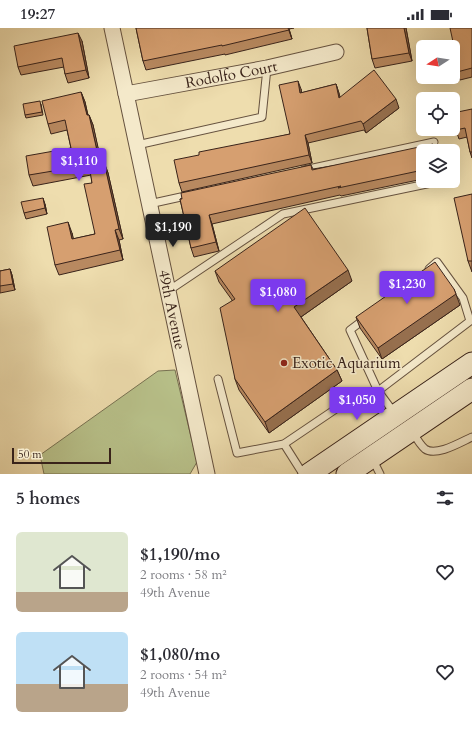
<!DOCTYPE html>
<html lang="en">
<head>
<meta charset="utf-8">
<style>
  body { margin:0; font-family:Cardo,serif; background:#f7f7f7; color:#2b2b33; height:100vh; display:flex; flex-direction:column; font-size:15px; white-space:nowrap }
  * { box-sizing:border-box; margin:0 }
  p { font-size:13px; color:#7c7c81 }
  .icon { flex:none; width:22px; height:22px; fill:none; stroke:currentColor; stroke-width:2; stroke-linecap:round; stroke-linejoin:round }
  .map { position:relative; height:446px; overflow:hidden }
  .details { display:flex; flex-direction:column; background:#fff; flex:1 }
  .details>* { flex:none }
  .needle { width:26px; rotate:258deg }
  .controls { position:absolute; left:416px; top:12px; display:grid; gap:8px }
  .controls a { display:grid; place-items:center; width:44px; height:44px; border-radius:6px; background:#fff; box-shadow:0 4px 16px #0002; font-size:20px }
  .scale { position:absolute; left:12px; bottom:10px; width:99px; box-sizing:border-box; padding-left:4px; border:2px solid #39231a; border-top:0; font-size:11px; line-height:14px; white-space:nowrap; color:#39231a; -webkit-text-stroke:3px #f4e9ca; paint-order:stroke }
  .price { position:absolute; translate:-50% -34px; padding:0 9px; border-radius:4px; background:#7c3aed; color:#fff; font-size:13px; line-height:26px; filter:drop-shadow(0 1px 2px #0008) }
  .price::after { content:''; position:absolute; left:50%; top:24px; width:12px; height:9px; margin-left:-6px; background:inherit; clip-path:polygon(0 0,100% 0,50% 100%) }
  .price.current { background:#222; color:#fff }
  ul { padding:0; list-style:none }
  li { display:flex; align-items:center; gap:12px; height:100px; padding:0 16px }
  li span { display:grid; place-items:center; flex:none; width:112px; height:80px; border-radius:6px; color:#555 }
  li>.icon { margin-inline-start:auto }
  span .icon { width:48px; height:48px; fill:#fffc; stroke-width:1 }
  li b { font-size:17px }
  h2 { display:flex; justify-content:space-between; align-items:center; height:48px; padding:0 16px; font-size:17px }
  .status { display:flex; justify-content:space-between; align-items:center; height:28px; padding:0 20px; background:#fff; direction:ltr }
  .status svg { height:11px; fill:currentColor }
  .map>svg:first-child { display:block }
  .green { fill:#b8c18a; stroke:#787252 }
  .lines { fill:none; stroke-linecap:round; stroke-linejoin:round }
  .service-casing { stroke:#66523f; stroke-width:9 }
  .minor-casing { stroke:#66523f; stroke-width:17 }
  .secondary-casing { stroke:#39231a; stroke-width:23 }
  .service { stroke:#f4e9ca; stroke-width:7 }
  .minor { stroke:#f4e9ca; stroke-width:15 }
  .secondary { stroke:#f4e9ca; stroke-width:21 }
  .wall { fill:#b88960; stroke:#39231a }
  .shaded-wall { fill:#966f4e; stroke:#39231a }
  .building { fill:#d69f70; stroke:#39231a }
  .poi-dot { fill:#8f2418; stroke:#f4e9ca; stroke-width:1.5 }
  .labels { text-anchor:middle; stroke-width:3; stroke-linejoin:round; paint-order:stroke }
  .street-label { font-size:15px; fill:#39231a; stroke:#f4e9ca }
  .poi-label { font-size:15px; fill:#39231a; stroke:#f4e9ca; text-anchor:start }
</style>
</head>
<body>
<div class="status"><b>19:27</b><svg viewBox="0 0 49 12"><path d="M0 12V9h3v3zM5 12V6h3v6zM10 12V3h3v9zM15 12V0h3v12zM26 1h20v11H26zM47 4h2v5h-2z"/></svg></div>
<div class="map">
<svg width="472" height="446" viewBox="0 0 472 446">
  <rect width="100%" height="100%" fill="#eeddae"/>
  <filter id="stains"><feTurbulence type="fractalNoise" baseFrequency=".005" numOctaves="4"/><feColorMatrix values="0 0 0 0 .2 0 0 0 0 .09 0 0 0 0 .02 0 0 0 .5 -.17"/></filter>
  <radialGradient id="worn" r=".72"><stop offset=".6" stop-color="#630" stop-opacity="0"/><stop offset="1" stop-color="#630" stop-opacity=".3"/></radialGradient>
  <path class="green" d="M175,342L197,434L190,446H44L40,427L158,343Z"/>
  <g class="lines">
    <defs>
      <g id="service">
        <path d="M137,117L262,89L267,40"/>
        <path d="M304,142L434,114"/>
        <path d="M149,176L190,167"/>
        <path d="M168,263L283,186L441,153"/>
        <path d="M366,290L350,302L378,363L395,386"/>
        <path d="M218,351L237,425L284,416L352,370"/>
        <path d="M378,363L470,293L463,270L437,234L429,241"/>
        <path d="M412,403C415,408 420,417 425,421C436,429 461,414 472,409"/>
        <path d="M284,416L303,446"/>
        <path d="M372,430L380,446"/>
      </g>
      <g id="minor">
        <path id="s1" d="M112,0L207,446"/>
        <path id="s2" d="M126,66L267,40L336,24"/>
      </g>
      <g id="secondary">
        <path d="M309,446L472,335"/>
        <path d="M347,446L472,361"/>
      </g>
    </defs>
    <use href="#service" class="service-casing"/>
    <use href="#minor" class="minor-casing"/>
    <use href="#secondary" class="secondary-casing"/>
    <use href="#service" class="service"/>
    <use href="#minor" class="minor"/>
    <use href="#secondary" class="secondary"/>
  </g>
  <g class="wall">
    <path d="M136,0H294L289,1L292,11L225,27V26L146,42L143,33Z"/>
    <path d="M367,0H406L412,33L375,40L372,31Z"/>
    <path d="M472,0V49L460,52L457,44L455,23Z"/>
    <path d="M82,13L89,50L68,55L65,46L64,39L21,47L18,39Z"/>
    <path d="M336,56L340,69L399,80L366,105L364,102L308,115L312,135L182,164L179,155L199,127L290,106L301,61V65Z"/>
    <path d="M81,64L85,74L88,87H89L93,97L101,135L104,134L108,145L123,211L119,212L123,232L59,247L55,237L72,205L73,211L95,206L92,155L91,147L33,158L29,147L71,120L67,102L51,106L48,96Z"/>
    <path d="M41,76L43,87L26,90L25,87Z"/>
    <path d="M472,81V130L470,124L467,109L459,111L456,102Z"/>
    <path d="M423,123V151L341,168L340,167L212,196L219,223L194,229L191,220L180,171L311,137L313,141Z"/>
    <path d="M472,166V244L468,233Z"/>
    <path d="M45,176L47,186L26,191L24,185Z"/>
    <path d="M10,241L12,247L15,262L0,265V243Z"/>
    <path d="M215,243L352,253L301,289L337,342L342,353L269,405L239,362L235,351L232,272L219,254Z"/>
    <path d="M460,277L382,331L360,300L356,289Z"/>
  </g>
  <g class="shaded-wall">
    <path d="M288,0H289V1L292,11Z"/>
    <path d="M404,0H406L412,33L409,25Z"/>
    <path d="M78,5L82,13L89,50L86,42Z"/>
    <path d="M298,53L301,61L303,73L300,65Z"/>
    <path d="M336,56L339,65L342,78L339,70Z"/>
    <path d="M81,64L85,74L90,98L87,87Z"/>
    <path d="M396,71L399,80L366,105L363,96Z"/>
    <path d="M89,87L93,97L104,146L100,136Z"/>
    <path d="M305,107L308,115L312,135L309,127Z"/>
    <path d="M104,134L108,145L123,211L119,201Z"/>
    <path d="M43,170L45,176L47,186L45,180Z"/>
    <path d="M209,187L212,196L219,223L216,214Z"/>
    <path d="M68,194L72,205L76,221L72,211Z"/>
    <path d="M115,202L119,212L123,232L120,222Z"/>
    <path d="M10,241L12,247L15,262L13,256Z"/>
    <path d="M348,242L352,253L298,291L294,279Z"/>
    <path d="M454,261L460,277L382,331L378,320Z"/>
    <path d="M337,342L342,353L269,405L265,394Z"/>
  </g>
  <g class="building">
    <path d="M136,0H288L289,2L222,18V17L143,33Z"/>
    <path d="M367,0H404L409,25L372,31Z"/>
    <path d="M450,0H472V40L457,44L453,28V23H455Z"/>
    <path d="M78,5L86,42L65,46L62,30L18,39L14,18Z"/>
    <path d="M374,42L396,71L363,96L361,93L305,107L309,127L179,155L174,132L199,127V124L290,106L279,57L298,53L300,65L336,56L339,70Z"/>
    <path d="M81,64L87,87H89L100,136L104,134L119,201L115,202L120,222L55,237L47,199L68,194L72,211L95,206L84,156L92,155L89,137L29,147L26,128L71,120L65,92L48,96L42,73Z"/>
    <path d="M40,73L42,84L25,87L23,76Z"/>
    <path d="M472,81V124H470L465,100L456,102L453,88V85Z"/>
    <path d="M433,116L434,123H423V142L338,160L341,158L209,187L216,214L191,220L180,171H182L181,165L311,137L312,142Z"/>
    <path d="M472,166V233H468L454,170Z"/>
    <path d="M43,170L45,180L24,185L21,174Z"/>
    <path d="M305,180L348,242L294,279L337,342L265,394L235,351L220,280L235,271L215,243Z"/>
    <path d="M435,234L454,261L456,266L378,320L356,289Z"/>
    <path d="M10,241L13,256L0,258V243Z"/>
  </g>
  <circle class="poi-dot" cx="284" cy="335" r="4"/>
  <g class="labels">
    <g class="street-label">
      <text dy="5" stroke="none"><textPath href="#s2" startOffset="107">Rodolfo Court</textPath></text>
      <text dy="5" stroke="none"><textPath href="#s1" startOffset="288">49th Avenue</textPath></text>
    </g>
    <g class="poi-label">
      <text x="292" y="340">Exotic Aquarium</text>
    </g>
  </g>
  <rect width="100%" height="100%" filter="url(#stains)"/>
  <rect width="100%" height="100%" fill="url(#worn)"/>
</svg>
<div class="controls">
<a><svg class="needle" viewBox="-14 -14 28 28"><path d="M0-13l5 13h-10z" fill="#e53935"/><path d="M0 13l5-13h-10z" fill="#7c7c81"/></svg></a>
<a><svg class="icon" aria-label="locate" viewBox="0 0 24 24"><circle cx="12" cy="12" r="6"/><path d="M12 2v4M12 18v4M2 12h4M18 12h4"/></svg></a>
<a><svg class="icon" aria-label="layers" viewBox="0 0 24 24"><path d="M12 4l9 5-9 5-9-5zM3 14l9 5 9-5"/></svg></a>
</div>
<div class="scale">50 m</div>
<b class="price" style="left:79px;top:154px">$1,110</b>
<b class="price current" style="left:173px;top:220px">$1,190</b>
<b class="price" style="left:407px;top:277px">$1,230</b>
<b class="price" style="left:278px;top:285px">$1,080</b>
<b class="price" style="left:357px;top:393px">$1,050</b>
</div>
<section class="details">
<h2>5 homes<svg class="icon" aria-label="filters" viewBox="0 0 24 24"><path d="M4 7h16M4 17h16"/><circle cx="9" cy="7" r="2"/><circle cx="15" cy="17" r="2"/></svg></h2>
<ul>
<li><span style="background:linear-gradient(#dfe7d0 75%,#b9a48a 0)"><svg class="icon" aria-label="home" viewBox="0 0 24 24"><path d="M3 11l9-7 9 7M6 9v11h12V9"/></svg></span><div><b>$1,190/mo</b><p>2 rooms · 58 m²</p><p>49th Avenue</p></div><svg class="icon" aria-label="heart" viewBox="0 0 24 24"><path d="M12 20l-8-8c-3-5 5-10 8-4 3-6 11-1 8 4z"/></svg></li>
<li><span style="background:linear-gradient(#bfe0f5 65%,#b9a48a 0)"><svg class="icon" aria-label="home" viewBox="0 0 24 24"><path d="M3 11l9-7 9 7M6 9v11h12V9"/></svg></span><div><b>$1,080/mo</b><p>2 rooms · 54 m²</p><p>49th Avenue</p></div><svg class="icon" aria-label="heart" viewBox="0 0 24 24"><path d="M12 20l-8-8c-3-5 5-10 8-4 3-6 11-1 8 4z"/></svg></li>
</ul>
</section>
</body>
</html>
